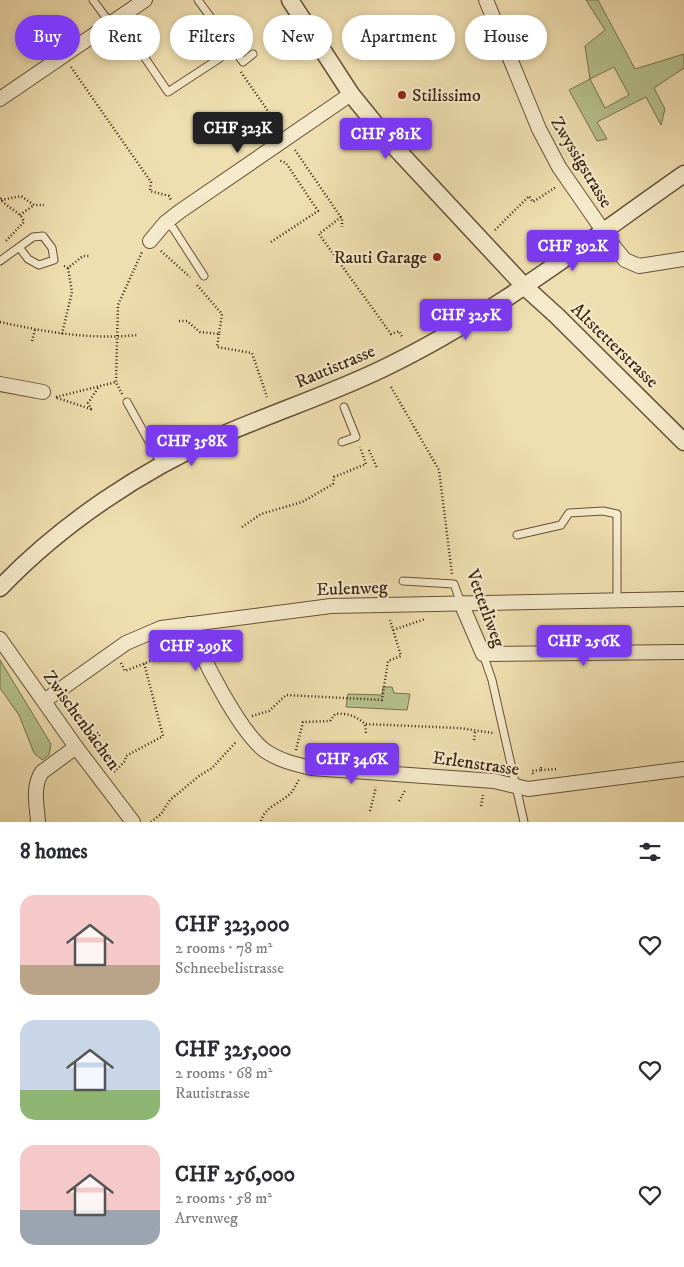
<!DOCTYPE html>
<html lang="en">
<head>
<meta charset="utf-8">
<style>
  body { margin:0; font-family:"IM FELL DW Pica",serif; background:#f7f7f7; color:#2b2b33; height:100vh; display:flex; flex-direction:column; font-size:19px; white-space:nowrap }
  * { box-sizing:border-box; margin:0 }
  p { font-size:16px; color:#7c7c81 }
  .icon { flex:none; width:28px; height:28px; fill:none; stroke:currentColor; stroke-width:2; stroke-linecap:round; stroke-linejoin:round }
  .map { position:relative; height:822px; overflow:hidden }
  .side { display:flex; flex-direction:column; background:#fff; flex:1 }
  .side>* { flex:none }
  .guide { position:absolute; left:15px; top:15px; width:655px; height:45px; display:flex; gap:10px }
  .price { position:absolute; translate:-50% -42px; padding:0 11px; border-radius:5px; background:#7c3aed; color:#fff; font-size:16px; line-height:32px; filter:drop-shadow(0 1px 2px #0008) }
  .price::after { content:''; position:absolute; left:50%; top:30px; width:15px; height:11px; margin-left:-8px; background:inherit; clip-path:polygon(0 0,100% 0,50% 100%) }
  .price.current { background:#222; color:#fff }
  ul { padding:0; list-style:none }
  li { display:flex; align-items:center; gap:15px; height:125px; padding:0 20px }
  li span { display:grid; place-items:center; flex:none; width:140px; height:100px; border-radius:15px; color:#555 }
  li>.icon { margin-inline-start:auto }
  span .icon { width:60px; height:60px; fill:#fffc; stroke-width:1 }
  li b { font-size:21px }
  h2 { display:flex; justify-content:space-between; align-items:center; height:60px; padding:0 20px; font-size:21px }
  .pill { padding:0 18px; border-radius:22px; background:#fff; box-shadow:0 2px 8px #0003; font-size:18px; line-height:45px }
  .pill.current { background:#7c3aed; color:#fff }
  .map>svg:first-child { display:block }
  .green { fill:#b6c28d; stroke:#787150; fill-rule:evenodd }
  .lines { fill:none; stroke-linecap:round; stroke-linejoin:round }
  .service-casing { stroke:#665039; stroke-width:9 }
  .minor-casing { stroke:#665039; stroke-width:16 }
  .tertiary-casing { stroke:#665039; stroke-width:19 }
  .path { stroke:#392012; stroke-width:2.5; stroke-dasharray:1 2.5; stroke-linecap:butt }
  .service { stroke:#f5eacb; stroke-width:7 }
  .minor { stroke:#f5eacb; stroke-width:14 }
  .tertiary { stroke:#f5eacb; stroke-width:16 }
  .poi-dot { fill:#8f2418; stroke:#f5eacb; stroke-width:2 }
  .labels { text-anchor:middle; stroke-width:4.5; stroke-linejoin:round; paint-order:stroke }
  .poi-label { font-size:18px; fill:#392012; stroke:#f5eacb; text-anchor:start }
  .street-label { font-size:18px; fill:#392012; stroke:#f5eacb }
</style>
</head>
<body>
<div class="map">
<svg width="684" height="822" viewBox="0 0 684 822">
  <rect width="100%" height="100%" fill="#efdeaf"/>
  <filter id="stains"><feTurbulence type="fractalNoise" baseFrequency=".004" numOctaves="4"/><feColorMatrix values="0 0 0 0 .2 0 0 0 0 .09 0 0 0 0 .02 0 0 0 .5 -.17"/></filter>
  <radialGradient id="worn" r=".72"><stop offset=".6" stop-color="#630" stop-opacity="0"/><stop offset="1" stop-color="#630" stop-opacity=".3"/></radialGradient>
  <g class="green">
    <path d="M586,0H598L635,69L684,54V68L654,88L665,109L661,125L646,97L597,122L607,139L597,141L569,90L590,79L585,46L605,30ZM614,67L629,95L605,108L590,79Z"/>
    <path d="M0,660L51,744L49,755L42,760L34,753L19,715L0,688Z"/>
    <path d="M383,687H392L394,693L410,694L407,710L346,707L348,694L382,695Z"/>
  </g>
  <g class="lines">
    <defs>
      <g id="service">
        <path d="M93,0L110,23"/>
        <path d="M198,0L243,62L253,54"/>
        <path d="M118,18L168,92L220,58"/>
        <path d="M165,223L173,228L204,276"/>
        <path d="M0,261L33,237L43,236L52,248L54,260L39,265L28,259L19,247"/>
        <path d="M127,402L162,465"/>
        <path d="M342,442L356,437L344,407"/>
        <path d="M517,535L561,525L569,513L603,511L617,514V600"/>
        <path d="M403,581L454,584L461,603"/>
        <path d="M483,654L492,680L524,822"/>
      </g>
      <g id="minor">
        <path d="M486,0L539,129L559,167L615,248L625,260L639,266L684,259"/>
        <path d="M0,99L145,0"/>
        <path d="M150,241L165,223L179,212L351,94"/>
        <path d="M0,384L43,392"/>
        <path d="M461,603L483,654L684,652"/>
        <path d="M189,624C201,656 238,729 264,750C278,760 294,764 311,768L494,781L528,789L684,769"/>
        <path d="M0,639L76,747L133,822"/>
        <path d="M44,701L126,643L161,628L331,606L684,599"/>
        <path d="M38,822C37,805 32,787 42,772L76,747"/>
      </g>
      <g id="tertiary">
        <path d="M290,0L351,94L389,141L525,287L557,316L684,442"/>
        <path d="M0,588C61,524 142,470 222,435C275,412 330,394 382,369C491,317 585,243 684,174"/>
      </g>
    </defs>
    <use href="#service" class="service-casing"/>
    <use href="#minor" class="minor-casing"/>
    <use href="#tertiary" class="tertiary-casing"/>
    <g class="path">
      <path d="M71,67L151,182L150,191L169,196L171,200"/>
      <path d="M241,72L279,127"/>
      <path d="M295,150L342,219V227"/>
      <path d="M0,198C6,208 21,211 24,222L5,242"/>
      <path d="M1,200L21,196L34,205H44"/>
      <path d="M20,215L34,205"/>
      <path d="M341,217L319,234L391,334L399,331L402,337"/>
      <path d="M495,230L529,196L533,202L556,187"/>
      <path d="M271,242L318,211L286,163L279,160"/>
      <path d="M161,251L190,277"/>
      <path d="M64,266L68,268L83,256H90"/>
      <path d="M179,321H187L200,332L219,334L222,314L197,285"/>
      <path d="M0,322C46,332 91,340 138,335"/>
      <path d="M62,334L72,292L68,268"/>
      <path d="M219,334L217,347L252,353L267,397"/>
      <path d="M32,341L35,330"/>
      <path d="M391,387L439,470L452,574"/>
      <path d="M122,394L116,382L118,305L142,252"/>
      <path d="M56,397L116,382"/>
      <path d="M57,398L91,409L88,403L98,388"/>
      <path d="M369,450L377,468"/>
      <path d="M242,527L261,514L302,502L333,484L334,477L366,464L360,447"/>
      <path d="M393,630L425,619"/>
      <path d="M121,663L125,671L184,648"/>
      <path d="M252,716L269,711L286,695L382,700L388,661L401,656L390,620"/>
      <path d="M365,725L366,733"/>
      <path d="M474,740L475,732"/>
      <path d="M296,750L303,722L330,721L335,714C348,713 356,716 365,724L459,728L493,733"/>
      <path d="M541,770L558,769"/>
      <path d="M114,772L125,761L126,756L163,736L144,663"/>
      <path d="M533,774L532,771L541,770V766"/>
      <path d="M399,801L406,789"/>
      <path d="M481,806L483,795"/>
      <path d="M370,811L376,787"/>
      <path d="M261,821C265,807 280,803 290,794C294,790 296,784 299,780"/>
      <path d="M151,822L161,814L170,800L199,776L212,768L236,742"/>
    </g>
    <use href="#service" class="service"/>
    <use href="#minor" class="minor"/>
    <use href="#tertiary" class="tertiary"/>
  </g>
  <g class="poi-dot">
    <circle cx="402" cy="95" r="5"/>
    <circle cx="437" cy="257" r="5"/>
  </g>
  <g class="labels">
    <g class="poi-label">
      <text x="412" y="101">Stilissimo</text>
      <text x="427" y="263" text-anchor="end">Rauti Garage</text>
    </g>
    <g class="street-label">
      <text transform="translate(582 162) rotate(59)" y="6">Zwyssigstrasse</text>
      <text transform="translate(615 345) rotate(44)" y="6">Altstetterstrasse</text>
      <text transform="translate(335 366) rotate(-23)" y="6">Rautistrasse</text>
      <text transform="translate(352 588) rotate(-2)" y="6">Eulenweg</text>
      <text transform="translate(486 608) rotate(70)" y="6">Vetterliweg</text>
      <text transform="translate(82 720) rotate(54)" y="6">Zwischenbächen</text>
      <text transform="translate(476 763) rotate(8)" y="6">Erlenstrasse</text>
    </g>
  </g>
  <rect width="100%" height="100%" filter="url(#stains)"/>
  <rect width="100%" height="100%" fill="url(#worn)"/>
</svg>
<b class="price current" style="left:238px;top:154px">CHF 323K</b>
<b class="price" style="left:386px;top:160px">CHF 581K</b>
<b class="price" style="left:573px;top:272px">CHF 392K</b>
<b class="price" style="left:466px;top:341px">CHF 325K</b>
<b class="price" style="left:192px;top:467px">CHF 358K</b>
<b class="price" style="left:584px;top:667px">CHF 256K</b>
<b class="price" style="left:196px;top:672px">CHF 299K</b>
<b class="price" style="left:352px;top:785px">CHF 346K</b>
<div class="guide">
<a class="pill current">Buy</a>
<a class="pill">Rent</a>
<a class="pill">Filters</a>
<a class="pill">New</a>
<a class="pill">Apartment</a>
<a class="pill">House</a>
</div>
</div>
<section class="side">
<h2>8 homes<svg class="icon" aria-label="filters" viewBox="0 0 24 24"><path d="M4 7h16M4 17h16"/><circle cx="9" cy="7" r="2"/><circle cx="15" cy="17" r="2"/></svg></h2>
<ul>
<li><span style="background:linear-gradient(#f6c9c9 70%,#b9a48a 0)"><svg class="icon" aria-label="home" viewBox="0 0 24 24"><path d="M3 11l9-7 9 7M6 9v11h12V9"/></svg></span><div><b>CHF 323,000</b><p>2 rooms · 78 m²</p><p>Schneebelistrasse</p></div><svg class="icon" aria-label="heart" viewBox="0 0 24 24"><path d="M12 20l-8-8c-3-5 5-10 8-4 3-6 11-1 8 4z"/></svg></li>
<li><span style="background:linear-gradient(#c9d6e8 70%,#8fb573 0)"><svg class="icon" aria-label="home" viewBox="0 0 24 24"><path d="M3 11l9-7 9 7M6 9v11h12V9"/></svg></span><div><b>CHF 325,000</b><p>2 rooms · 68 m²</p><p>Rautistrasse</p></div><svg class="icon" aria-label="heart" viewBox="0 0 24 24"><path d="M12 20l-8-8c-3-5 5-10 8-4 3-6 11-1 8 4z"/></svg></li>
<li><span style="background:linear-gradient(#f6c9c9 65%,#9aa5b1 0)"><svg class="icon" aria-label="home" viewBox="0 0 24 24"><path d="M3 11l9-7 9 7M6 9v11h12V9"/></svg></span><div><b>CHF 256,000</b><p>2 rooms · 58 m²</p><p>Arvenweg</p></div><svg class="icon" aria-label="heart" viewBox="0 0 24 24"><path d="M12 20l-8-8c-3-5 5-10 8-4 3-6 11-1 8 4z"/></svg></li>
</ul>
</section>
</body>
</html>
